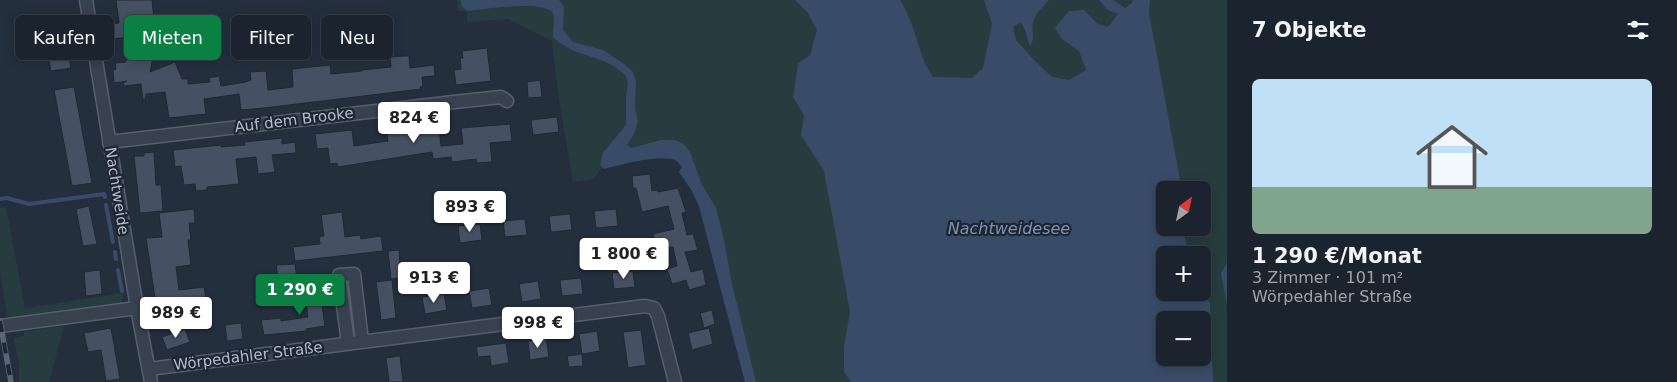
<!DOCTYPE html>
<html lang="de">
<head>
<meta charset="utf-8">
<style>
  body { margin:0; font-family:"DejaVu Sans",sans-serif; background:#282f3a; color:#f1f3f6; height:100vh; display:flex; flex-direction:column; font-size:19px; white-space:nowrap }
  * { box-sizing:border-box; margin:0 }
  p { font-size:16px; color:#a0a4aa }
  .icon { flex:none; width:28px; height:28px; fill:none; stroke:currentColor; stroke-width:2; stroke-linecap:round; stroke-linejoin:round }
  .map { position:relative; flex:1; overflow:hidden }
  .panel { display:flex; flex-direction:column; background:#1b232e; width:450px }
  .panel>* { flex:none }
  .top-card { position:absolute; left:15px; top:15px; width:475px; height:45px; display:flex; gap:10px }
  .needle { width:32px; rotate:33deg }
  .tools { position:absolute; left:1156px; top:181px; display:grid; gap:10px }
  .tools a { display:grid; place-items:center; width:55px; height:55px; border-radius:8px; background:#1b232e; box-shadow:0 2px 12px #0003,0 0 0 1px #39404a; font-size:25px }
  .price { position:absolute; translate:-50% -42px; padding:0 11px; border-radius:5px; background:#fff; color:#222; font-size:16px; line-height:32px; filter:drop-shadow(0 1px 2px #0008) }
  .price::after { content:''; position:absolute; left:50%; top:30px; width:15px; height:11px; margin-left:-8px; background:inherit; clip-path:polygon(0 0,100% 0,50% 100%) }
  .price.selected { background:#0b8043; color:#fff }
  ul { padding:0; list-style:none }
  li { display:grid; align-content:center; gap:10px; height:265px; padding:0 25px }
  li+li { border-top:1px solid #39404a }
  li span { display:grid; place-items:center; height:155px; border-radius:8px; color:#555 }
  li>.icon { margin-inline-start:auto }
  span .icon { width:90px; height:90px; fill:#fffc; stroke-width:1 }
  li b { font-size:21px }
  h2 { display:flex; justify-content:space-between; align-items:center; height:60px; padding:0 25px; font-size:21px }
  .tag { padding:0 18px; border-radius:8px; background:#1b232e; box-shadow:0 2px 12px #0003,0 0 0 1px #39404a; font-size:18px; line-height:45px }
  .tag.selected { background:#0b8043; color:#fff }
  main { display:flex; flex:1; min-height:0 }
  .map>svg:first-child { display:block }
  .green { fill:#263c3f; fill-rule:evenodd }
  .water { fill:#394c67; fill-rule:evenodd }
  .lines { fill:none; stroke-linecap:round; stroke-linejoin:round }
  .stream { stroke:#394c67; stroke-width:4 }
  .building { fill:#455162; stroke:#1f2835 }
  .minor-casing { stroke:#565f6c; stroke-width:15 }
  .minor { stroke:#38414e; stroke-width:12 }
  .rail-casing { stroke:#5a6575; stroke-width:5.5 }
  .rail { stroke:#1d2633; stroke-width:4; stroke-dasharray:11; stroke-linecap:butt }
  .labels { text-anchor:middle; stroke-width:4.5; stroke-linejoin:round; paint-order:stroke }
  .street-label { font-size:15px; fill:#b4bcc9; stroke:#1d2633 }
  .water-label { font-size:16px; font-style:italic; fill:#7c92b1; stroke:#1d2633 }
</style>
</head>
<body>
<main>
<div class="map">
<svg width="1227" height="382" viewBox="0 0 1227 382">
  <rect width="100%" height="100%" fill="#242f3e"/>
  <g class="green">
    <path d="M457,0H1227V382H745L699,206L692,191L679,172L682,167C680,165 679,163 677,161C663,153 620,165 604,169L602,167L594,179L573,182L559,100L552,41L508,19L467,22V12L458,11ZM1165,190H1202V228H1165ZM1165,255H1202V292H1165ZM1165,320H1202V358H1165Z"/>
    <path d="M6,207L25,308L124,293L122,302L112,307L8,320L0,272V208Z"/>
    <path d="M64,326L49,382H19V365L14,338L24,336V332Z"/>
  </g>
  <g class="water">
    <path d="M460,0H559L564,7L563,30L573,42L603,50L624,64L633,72L636,82L635,107L638,121L634,134L627,145L631,148L661,140H675L684,144L690,152L702,185L716,208L723,235L732,284L756,382H745L699,206L692,191L679,172L682,167C680,165 679,163 677,161C663,153 620,165 604,169L600,165L603,153L626,125V96L628,83L626,76C619,70 612,64 603,61C583,53 569,52 553,37C553,30 555,19 553,13C543,0 485,9 468,11L462,7Z"/>
    <path d="M795,0H900C916,24 917,54 933,77L972,78L983,68L992,24L984,0H1049C1043,7 1035,13 1033,23C1031,34 1036,35 1030,47L1025,30L1021,22L1013,27L1016,40L1034,60L1052,77L1069,80L1086,70L1079,51L1062,39L1055,28L1069,11L1084,10L1098,24L1108,27L1118,14L1108,10L1099,0H1113L1125,8L1132,3L1133,0H1150L1149,13L1182,190H1165V228H1185V239L1188,255H1165V292H1203L1210,303L1213,382H851L844,372V346L850,312L824,171L801,135L804,115L793,97L798,64L810,55L817,30L808,13ZM1165,320H1202V358H1165Z"/>
    <path d="M1227,263V305L1221,273Z"/>
  </g>
  <g class="lines">
    <g class="stream">
      <path d="M0,199L7,198L29,204L104,194L105,197"/>
      <path d="M106,205L113,242"/>
      <path d="M115,252L116,259"/>
      <path d="M118,270L122,291"/>
    </g>
  </g>
  <g class="building">
    <path d="M116,0H152L154,19L132,22L134,37L110,39L108,24L119,23Z"/>
    <path d="M62,22L71,68L51,71L42,26Z"/>
    <path d="M350,33L355,37V43L350,46L345,43V36Z"/>
    <path d="M156,43L150,72L175,62L182,79H188V84L210,82L209,78L219,76L221,86L246,82L251,80L250,72L266,71L268,90L293,87L292,69L330,65L331,74L362,71V70L391,67L390,57L403,56H409L410,68L434,65L435,76L422,77L423,86L420,87L421,89L264,108L241,110L239,94L204,99L206,114L169,118L165,92L146,94L145,100H143L141,84L124,86L123,83L127,81L114,83L113,70L116,69L115,63L126,62L125,60L140,58L143,44Z"/>
    <path d="M487,48L491,81L456,85L454,70L461,69L460,58H463L462,51Z"/>
    <path d="M540,80L542,97L528,98L527,82Z"/>
    <path d="M74,87L92,183L72,186L54,90Z"/>
    <path d="M557,117L559,132L533,135L531,120Z"/>
    <path d="M438,120L441,146L463,144L461,128L510,124L512,141L490,143L492,162L477,163L476,159L452,162L451,157L433,159L432,152L338,167L337,163L330,164L328,148L317,149L315,134L352,130L354,146L388,141L386,127Z"/>
    <path d="M282,138V144L295,142L296,153L272,155L275,172L258,174L256,157L236,159L239,184L207,187V190L196,191L195,184L184,185L181,166L175,167L173,150L221,145V147L245,145L244,142Z"/>
    <path d="M154,152L156,185H161L163,211L140,213L134,156H144V153Z"/>
    <path d="M650,174L652,191L657,190L658,192L678,188L686,212L682,213L687,235L693,234L698,250L685,252L691,272L703,269L706,285L689,290L686,280L672,284L667,269L677,266L673,247L657,250L653,234L674,229L668,206L642,212L636,188H633L632,176Z"/>
    <path d="M89,206L97,244L83,246L76,209Z"/>
    <path d="M194,209L195,223H189L191,240H188L191,265L176,267L179,290L204,287L206,300L185,308L187,316L174,319L172,312L159,315L155,298L146,238L162,237L159,213Z"/>
    <path d="M616,209L618,226L596,228L594,211Z"/>
    <path d="M342,212L345,237L360,235L361,239L381,236L383,251L295,261L293,247L320,244L319,237L324,236L321,215Z"/>
    <path d="M570,214L572,230L551,232L549,216Z"/>
    <path d="M525,219L527,235L505,237L503,221Z"/>
    <path d="M480,224L482,240L460,243L458,226Z"/>
    <path d="M399,250L400,264L403,263L405,277L391,279L388,251Z"/>
    <path d="M295,264L298,287L283,289L282,278H278L276,265Z"/>
    <path d="M100,270L102,294L86,296L84,272Z"/>
    <path d="M633,271L635,287L614,289L612,273Z"/>
    <path d="M581,278L583,294L562,296L560,280Z"/>
    <path d="M392,280L396,318L381,320L376,282Z"/>
    <path d="M538,281L541,299L522,302L519,284Z"/>
    <path d="M319,284L325,326L306,329L307,331L264,335L261,320L281,318V321L308,317L304,286Z"/>
    <path d="M489,288L492,305L472,308L469,291Z"/>
    <path d="M444,294L447,310L425,314L422,297Z"/>
    <path d="M712,310L715,324L704,328L700,313Z"/>
    <path d="M241,323L243,339L227,341L225,325Z"/>
    <path d="M111,328L120,379L106,381L101,350L88,352L84,333Z"/>
    <path d="M709,328L713,344L692,350L688,333Z"/>
    <path d="M185,329L190,342L167,350L162,337Z"/>
    <path d="M641,330L646,365L628,368L623,332Z"/>
    <path d="M597,331L600,351L582,354L579,334Z"/>
    <path d="M546,338L549,357L530,360L528,341Z"/>
    <path d="M506,343L509,363L491,366L490,356L478,357L476,347Z"/>
    <path d="M582,354L583,366L569,367L567,356Z"/>
    <path d="M400,356L403,382H389L386,358Z"/>
  </g>
  <g class="lines">
    <defs>
      <g id="minor">
        <path d="M86,0L137,308L151,382"/>
        <path d="M109,142L454,102L501,97L507,101"/>
        <path d="M0,326L137,308"/>
        <path d="M348,343L339,275L354,274L362,341"/>
        <path d="M149,369L645,306L654,308L658,316L675,382"/>
      </g>
    </defs>
    <use href="#minor" class="minor-casing"/>
    <use href="#minor" class="minor"/>
    <defs>
      <path id="rail" d="M0,321L11,382"/>
    </defs>
    <use href="#rail" class="rail-casing"/>
    <use href="#rail" class="rail"/>
  </g>
  <g class="labels">
    <g class="street-label">
      <text transform="translate(294 120) rotate(-7)" y="5">Auf dem Brooke</text>
      <text transform="translate(117 191) rotate(81)" y="5">Nachtweide</text>
      <text transform="translate(248 356) rotate(-7)" y="5">Wörpedahler Straße</text>
    </g>
    <g class="water-label">
      <text x="1009" y="234">Nachtweidesee</text>
    </g>
  </g>
</svg>
<div class="tools">
<a><svg class="needle" viewBox="-14 -14 28 28"><path d="M0-13l5 13h-10z" fill="#e53935"/><path d="M0 13l5-13h-10z" fill="#a0a4aa"/></svg></a>
<a>+</a>
<a>−</a>
</div>
<b class="price" style="left:414px;top:144px">824 €</b>
<b class="price" style="left:470px;top:233px">893 €</b>
<b class="price" style="left:624px;top:280px">1 800 €</b>
<b class="price" style="left:434px;top:304px">913 €</b>
<b class="price selected" style="left:300px;top:316px">1 290 €</b>
<b class="price" style="left:176px;top:339px">989 €</b>
<b class="price" style="left:538px;top:349px">998 €</b>
<div class="top-card">
<a class="tag">Kaufen</a>
<a class="tag selected">Mieten</a>
<a class="tag">Filter</a>
<a class="tag">Neu</a>
</div>
</div>
<section class="panel">
<h2>7 Objekte<svg class="icon" aria-label="filters" viewBox="0 0 24 24"><path d="M4 7h16M4 17h16"/><circle cx="9" cy="7" r="2"/><circle cx="15" cy="17" r="2"/></svg></h2>
<ul>
<li><span style="background:linear-gradient(#bfe0f5 70%,#7fa58c 0)"><svg class="icon" aria-label="home" viewBox="0 0 24 24"><path d="M3 11l9-7 9 7M6 9v11h12V9"/></svg></span><div><b>1 290 €/Monat</b><p>3 Zimmer · 101 m²</p><p>Wörpedahler Straße</p></div></li>
</ul>
</section>
</main>
</body>
</html>
